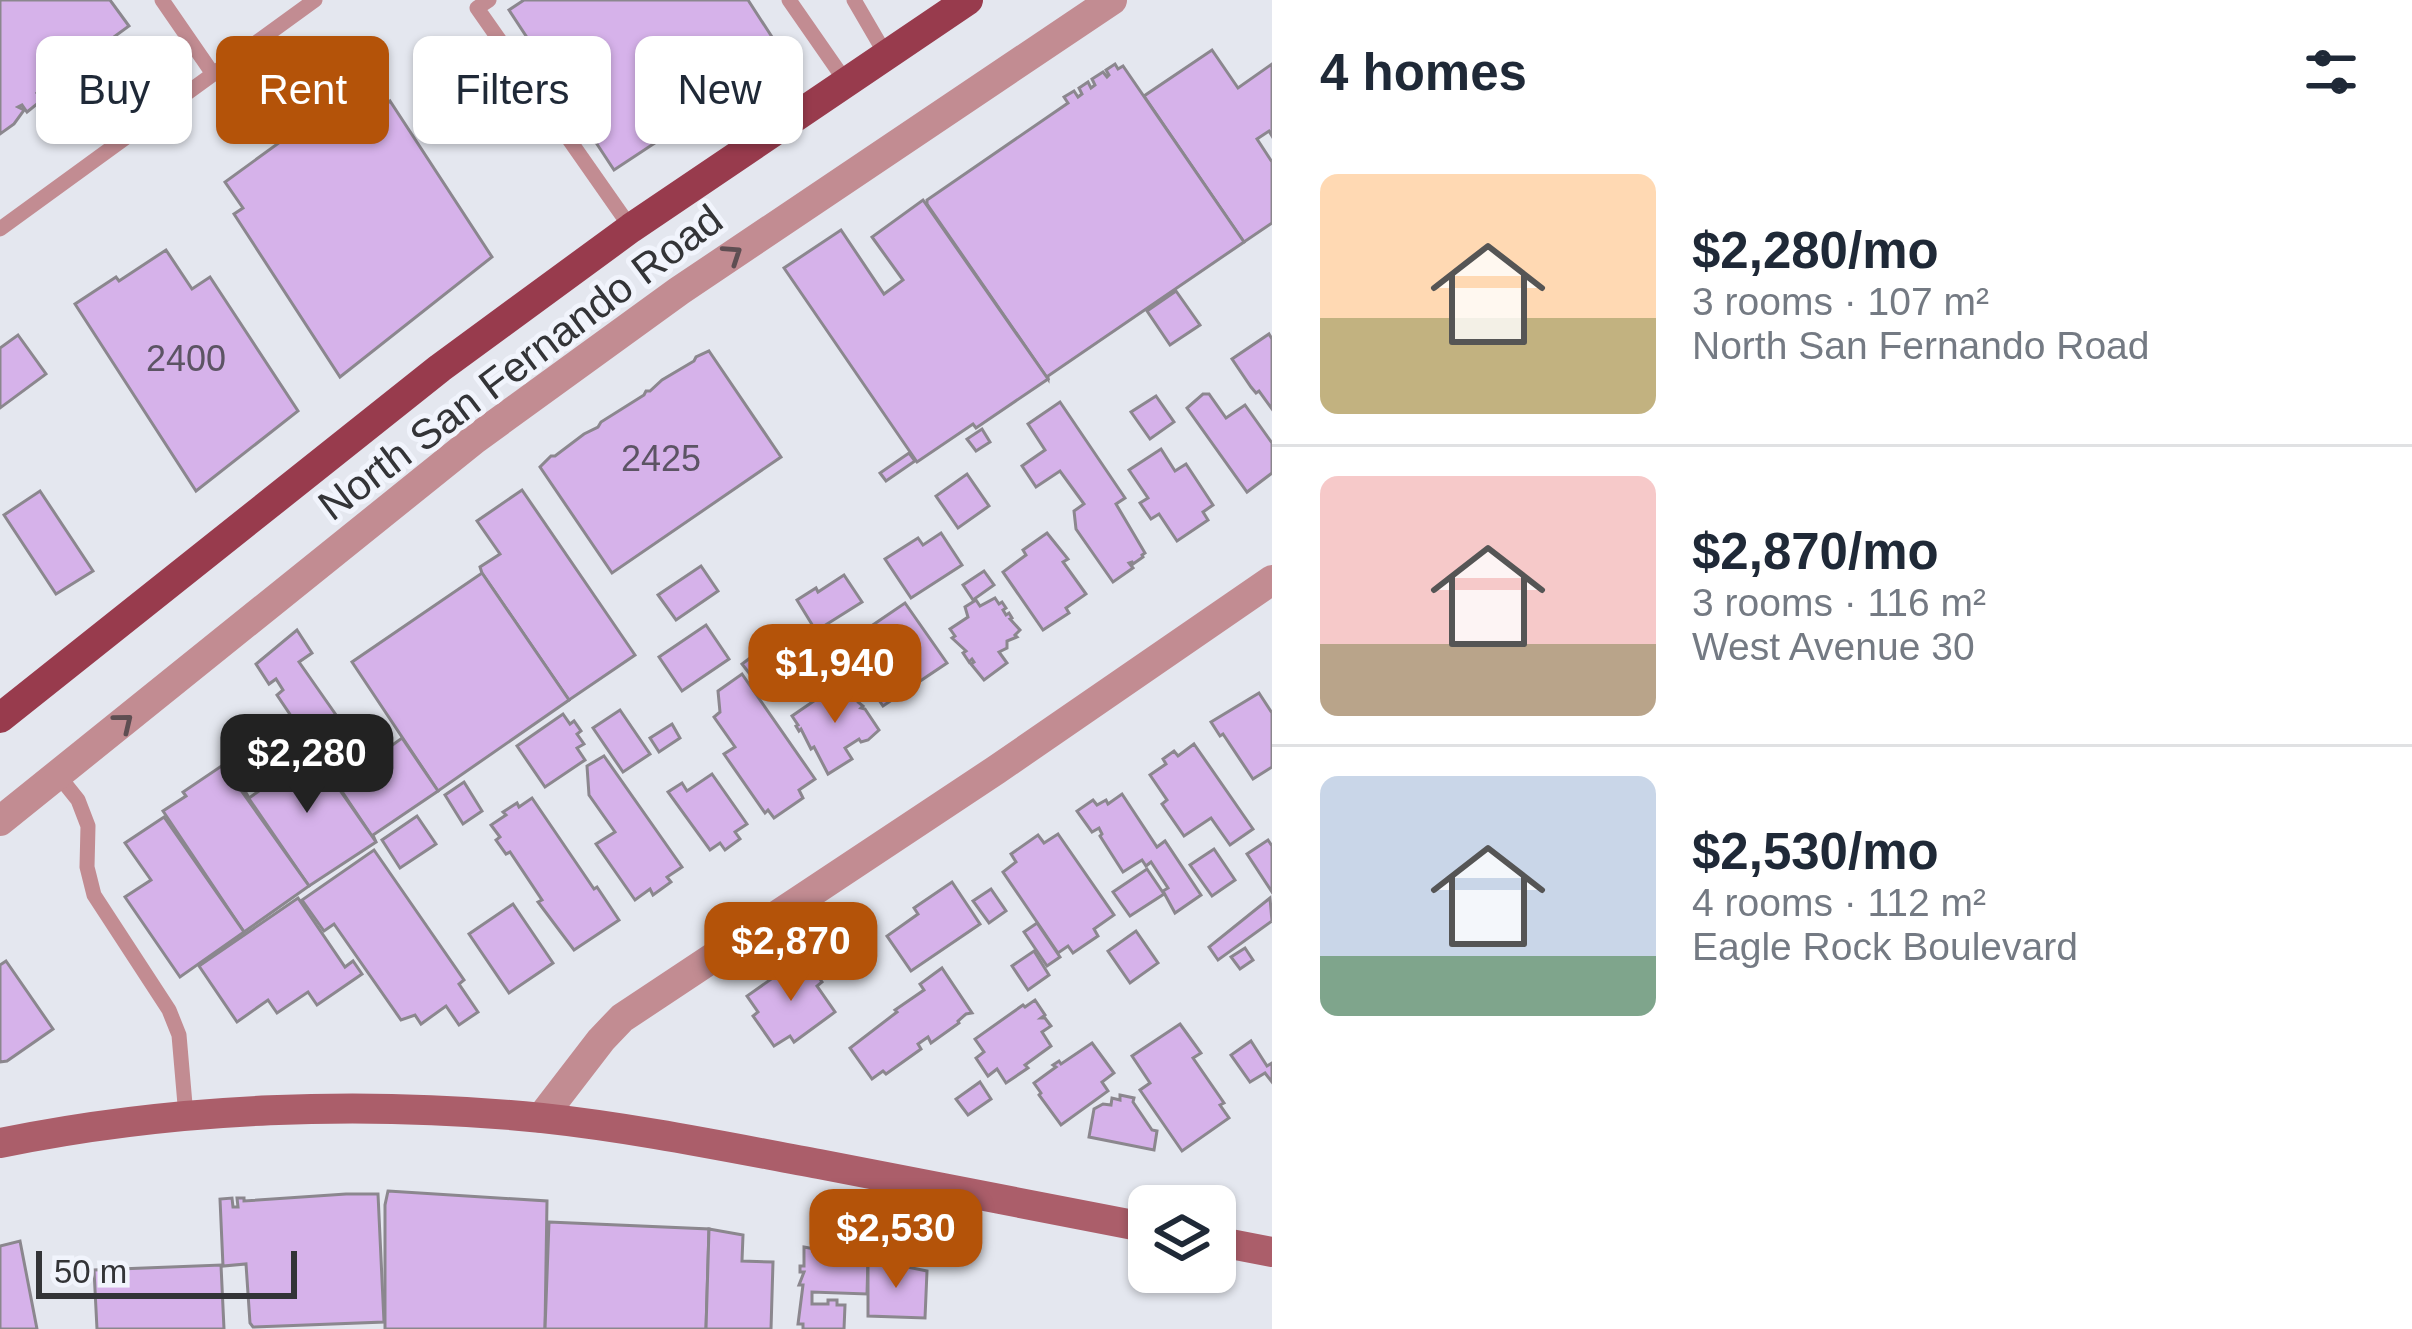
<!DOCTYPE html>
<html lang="en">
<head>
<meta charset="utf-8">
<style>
  body { margin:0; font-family:Arial,sans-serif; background:#f2f2f3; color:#1f2937; height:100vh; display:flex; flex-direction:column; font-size:45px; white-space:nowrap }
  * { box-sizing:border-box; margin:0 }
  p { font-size:39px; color:#747a83 }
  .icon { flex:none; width:66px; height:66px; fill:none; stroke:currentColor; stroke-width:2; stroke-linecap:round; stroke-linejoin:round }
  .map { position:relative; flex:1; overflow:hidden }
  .side { display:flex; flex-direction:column; background:#fff; width:1140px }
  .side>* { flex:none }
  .hud { position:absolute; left:36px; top:36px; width:1056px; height:108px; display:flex; gap:24px }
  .tools { position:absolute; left:1128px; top:1185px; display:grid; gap:24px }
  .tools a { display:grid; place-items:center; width:108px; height:108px; border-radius:18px; background:#fff; box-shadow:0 3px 9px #0004; font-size:60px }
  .scale { position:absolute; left:36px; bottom:30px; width:261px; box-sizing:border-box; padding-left:12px; border:6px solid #333437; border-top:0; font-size:33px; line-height:42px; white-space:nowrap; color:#333437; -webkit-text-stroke:9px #f1f4fc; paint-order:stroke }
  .price { position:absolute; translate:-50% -102px; padding:0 27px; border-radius:24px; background:#b45309; color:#fff; font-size:39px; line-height:78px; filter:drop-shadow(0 3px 6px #0008) }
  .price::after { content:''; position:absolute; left:50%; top:72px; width:36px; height:27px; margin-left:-18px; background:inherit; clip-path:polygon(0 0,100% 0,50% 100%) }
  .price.active { background:#222; color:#fff }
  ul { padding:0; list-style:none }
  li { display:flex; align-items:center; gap:36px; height:300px; padding:0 48px }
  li+li { border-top:3px solid #e0e1e3 }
  li span { display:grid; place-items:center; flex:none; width:336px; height:240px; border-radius:18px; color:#555 }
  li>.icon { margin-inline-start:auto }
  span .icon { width:144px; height:144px; fill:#fffc; stroke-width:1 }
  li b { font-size:51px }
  h2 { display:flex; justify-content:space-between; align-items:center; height:144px; padding:0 48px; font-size:51px }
  .chip { padding:0 42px; border-radius:18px; background:#fff; box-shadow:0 3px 9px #0004; font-size:42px; line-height:108px }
  .chip.active { background:#b45309; color:#fff }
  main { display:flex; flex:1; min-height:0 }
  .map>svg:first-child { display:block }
  .building { fill:#d6b2ea; stroke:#8b878e; stroke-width:3 }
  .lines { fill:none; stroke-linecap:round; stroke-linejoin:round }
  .lane { stroke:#c28c92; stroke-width:15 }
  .street { stroke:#c28c92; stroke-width:30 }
  .secondary { stroke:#ab5e6a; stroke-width:30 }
  .primary { stroke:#983b4d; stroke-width:30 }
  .oneway { stroke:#5e4e52 }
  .labels { text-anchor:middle; stroke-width:10; stroke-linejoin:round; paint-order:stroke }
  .number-label { font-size:36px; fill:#5c5464 }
  .street-label { font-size:42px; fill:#333437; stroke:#f1f4fc }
</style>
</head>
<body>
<main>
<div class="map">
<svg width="1272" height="1329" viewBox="0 0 1272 1329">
  <rect width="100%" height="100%" fill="#e4e7ef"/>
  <g class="building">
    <path d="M0,0H110L129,26L37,93L42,100L27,112L22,105L18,107L24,110L22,113L14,124L0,134Z"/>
    <path d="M524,0H748L785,57L614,170L509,10Z"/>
    <path d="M1212,50L1238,88L1272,64V136L1269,131L1257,139L1272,162V223L1244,242L1144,96Z"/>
    <path d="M1115,64L1118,69L1123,66L1244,242L1048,376V379L927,204V200L1068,103L1064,97L1074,91L1078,97L1082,94L1079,88L1088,82L1091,88L1095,85L1092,79L1103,72L1107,77L1109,75L1106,70Z"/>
    <path d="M360,84L366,92L368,90L382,108L390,101L492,257L340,377L234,214L243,208L225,182Z"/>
    <path d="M923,200L1048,379L976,428L973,424L917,462L784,268L841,230L884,294L903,280L872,237Z"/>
    <path d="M166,250L192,289L210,277L298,411L196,491L75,304L116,277L119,281Z"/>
    <path d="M1176,291L1200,325L1170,345L1147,311Z"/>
    <path d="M1269,334L1272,339V409L1259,391L1256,393L1251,387L1232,359Z"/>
    <path d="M18,335L46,374L0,408V348Z"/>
    <path d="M709,351L781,457L612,573L540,467L551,456H555L584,434L598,427L601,422L644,395L646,391H650L662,380L694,361L696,357Z"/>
    <path d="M1203,394H1209L1226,418L1245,405L1272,443V473L1247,492L1187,408Z"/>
    <path d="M1156,396L1174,422L1150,439L1131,412Z"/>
    <path d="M1060,402L1125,498L1116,504L1145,553L1142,555L1143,557L1133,564L1132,562L1129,563L1133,568L1113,582L1076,529L1074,511L1084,504L1060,471L1036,487L1022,466L1045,450L1028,424Z"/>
    <path d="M982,429L990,442L976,451L967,439Z"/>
    <path d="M1161,449L1175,471L1186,464L1213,505L1203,512L1208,520L1177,541L1159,514L1151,519L1140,503L1148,498L1129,470Z"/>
    <path d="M909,453L915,461L886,481L880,473Z"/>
    <path d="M967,474L989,506L958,528L936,496Z"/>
    <path d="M522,490L635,655L569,700L482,573L480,567L500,554L477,521Z"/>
    <path d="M40,491L93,571L56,594L4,515Z"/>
    <path d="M941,533L962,565L911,598L885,559L918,538L923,545Z"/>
    <path d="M1047,533L1068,559L1063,562L1086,594L1066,608L1069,613L1043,630L1003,572L1026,555L1023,550Z"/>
    <path d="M701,566L718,591L676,620L658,595Z"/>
    <path d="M984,571L994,585L973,600L963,585Z"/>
    <path d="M482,573L569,700L438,791L352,662Z"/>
    <path d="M844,575L862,602L816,631L797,600L816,588L818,592Z"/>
    <path d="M995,598L999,604L1002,602L1006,608L1003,610L1006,615L1009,613L1012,618L1010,619L1020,630L1015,635L1017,637L1007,641V648L999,652L1007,663L984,680L971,664L974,662L972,659L969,662L963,653L966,651L952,638L955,636L950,629L968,617L965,607L976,600L980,606Z"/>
    <path d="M905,603L947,663L883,706L842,646Z"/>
    <path d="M706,625L729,659L682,691L659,657Z"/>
    <path d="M297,630L312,653L299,662L369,762L402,738L438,791L373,835L376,842L277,695L283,690L276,679L269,684L256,664Z"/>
    <path d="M766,646L786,675L763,691L742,664Z"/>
    <path d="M812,647L827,668L806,683L791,661Z"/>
    <path d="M742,674L815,779L799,790L803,798L774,818L768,810L765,813L724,754L735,747L714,717L720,712L718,691Z"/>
    <path d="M843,681L852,693L853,691L858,702L863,706L861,708L865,709L879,730L868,740L861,742L859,739L845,748L852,759L828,774L814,747L811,749L801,729L799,731L796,726L798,725L792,716Z"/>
    <path d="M1259,693L1272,713V767L1253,779L1223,734L1220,736L1211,722Z"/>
    <path d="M620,710L650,754L623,772L593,728Z"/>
    <path d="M563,714L570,724L574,721L581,731L577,734L584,744L577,748L585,760L545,787L517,746Z"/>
    <path d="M672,724L680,738L659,752L650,738Z"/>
    <path d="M1194,744L1253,829L1230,845L1211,818L1184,836L1162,804L1167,800L1150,775L1166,764L1163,759L1174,751L1178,756Z"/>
    <path d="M240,752L260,781L245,791L249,798L314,753L376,842L309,886L228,768L225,762Z"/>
    <path d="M604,756L682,867L667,877L671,882L653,895L650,889L635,900L596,844L615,832L589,795L587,766Z"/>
    <path d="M223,765L309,886L244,932L163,811L186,796L183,792Z"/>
    <path d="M712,774L747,824L735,832L740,839L725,850L720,843L710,850L668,792L682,783L687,791Z"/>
    <path d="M464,782L482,811L463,824L445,795Z"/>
    <path d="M1122,794L1157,847L1165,841L1201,895L1175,913L1163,891L1168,888L1151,862L1146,866L1142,860L1123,872L1100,836L1102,834L1099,828L1092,832L1077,811L1093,800L1097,805L1106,800L1108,804Z"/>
    <path d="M532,798L594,889L597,887L619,920L574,950L538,902L542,900L510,852L506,854L496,840L500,837L491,825L506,815L503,812L517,803L519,807Z"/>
    <path d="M417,816L436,844L400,868L382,840Z"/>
    <path d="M164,817L244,932L180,977L125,897L151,880L125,843Z"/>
    <path d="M1058,834L1114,915L1094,929L1098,936L1073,953L1068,946L1058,953L1003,872L1016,862L1011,854L1038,835L1044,843Z"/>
    <path d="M1268,840L1272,846V892L1247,854Z"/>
    <path d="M1214,849L1235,880L1212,896L1190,865Z"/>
    <path d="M374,850L464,980L459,984L478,1012L459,1025L446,1006L421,1024L415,1015L401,1020L334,924L324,931L302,900Z"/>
    <path d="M1147,869L1164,894L1130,916L1113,892Z"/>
    <path d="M952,882L980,924L911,971L887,936L918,914L914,908Z"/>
    <path d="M991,889L1006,911L989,923L973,901Z"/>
    <path d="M298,898L345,967L353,961L362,974L317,1005L308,992L277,1013L268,1000L237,1022L199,966Z"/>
    <path d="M1270,898L1272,921L1218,960L1209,947Z"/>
    <path d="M513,904L553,963L509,993L469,934Z"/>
    <path d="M1037,923L1060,957L1047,966L1024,932Z"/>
    <path d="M1136,931L1158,963L1130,983L1108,951Z"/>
    <path d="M1245,948L1253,960L1240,969L1231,957Z"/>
    <path d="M1034,951L1049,975L1028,990L1012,966Z"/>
    <path d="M6,961L53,1029L7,1061L0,1062V965Z"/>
    <path d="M808,962L822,982L817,986L835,1012L794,1042L790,1036L774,1046L753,1016L758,1012L747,996L794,963L798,969Z"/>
    <path d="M942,968L972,1013L966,1014L958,1021L959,1023L931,1043L928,1037L918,1044L921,1049L886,1074L883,1071L872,1079L850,1048L897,1012L895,1010L924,990L920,984Z"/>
    <path d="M1035,1000L1045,1015L1041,1018H1045L1051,1026L1042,1032L1051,1046L1025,1065L1028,1068L1006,1083L997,1069L988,1076L976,1058L984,1052L975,1039L1023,1005L1025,1007Z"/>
    <path d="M1180,1024L1201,1053L1193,1058L1224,1103L1220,1105L1229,1118L1182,1151L1140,1090L1150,1083L1132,1056Z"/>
    <path d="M1251,1041L1267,1066L1272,1063V1082L1265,1073L1250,1082L1231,1055Z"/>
    <path d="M1092,1043L1114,1073L1102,1082L1108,1091L1061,1125L1039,1095L1041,1093L1034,1083L1056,1067L1053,1065L1059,1061L1061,1064Z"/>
    <path d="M980,1082L991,1099L968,1115L956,1099Z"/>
    <path d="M1120,1095L1134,1098L1133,1102L1152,1130L1157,1131L1154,1150L1089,1137L1094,1109L1103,1104L1111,1105L1112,1098L1120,1100Z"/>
    <path d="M388,1191L547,1201L545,1329H385V1205Z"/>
    <path d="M346,1194H378L384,1322L253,1327L250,1323L246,1264L223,1266L220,1199L232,1198L233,1207H238L237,1198H244V1201Z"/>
    <path d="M549,1222L709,1229L706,1329H545Z"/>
    <path d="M709,1229L743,1235L742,1261L773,1262L771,1329H706Z"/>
    <path d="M20,1241L37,1329H0V1246Z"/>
    <path d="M804,1247L868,1259L867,1294L812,1292V1304H828V1300H837V1305H845L844,1329H803V1324H798L803,1285H799L804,1272H800V1266H804Z"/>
    <path d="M868,1259L927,1271L925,1318L868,1316Z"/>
    <path d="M221,1265L224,1329H97L94,1270Z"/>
  </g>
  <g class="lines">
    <g class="lane">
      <path d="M162,0L213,74"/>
      <path d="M489,0L477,8L631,228"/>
      <path d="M789,0L846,82"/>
      <path d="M854,0L886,55"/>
      <path d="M0,229L315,0"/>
      <path d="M58,775L78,800L88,826L87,867L94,895L169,1010L179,1035L186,1116"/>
    </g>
    <g class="street">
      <path d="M0,821L475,439L679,291L1112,0"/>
      <path d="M541,1118L601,1040L622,1018L996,770L1272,580"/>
    </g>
    <g class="secondary">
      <path d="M0,1143C175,1107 364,1100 542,1118C635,1128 727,1147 819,1164C929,1186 1039,1207 1149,1228"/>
      <path d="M1215,1241L1272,1252"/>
    </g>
    <path class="primary" d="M0,718L440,368L631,228L968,0"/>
  </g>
  <defs><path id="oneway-chevron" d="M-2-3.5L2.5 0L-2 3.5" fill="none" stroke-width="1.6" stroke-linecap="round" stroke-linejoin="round" transform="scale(3)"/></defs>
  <g class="oneway">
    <use href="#oneway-chevron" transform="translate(733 254) rotate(-34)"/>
    <use href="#oneway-chevron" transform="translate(124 722) rotate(-39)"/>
  </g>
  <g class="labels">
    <g class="number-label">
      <text x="186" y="371">2400</text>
      <text x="661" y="471">2425</text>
    </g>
    <g class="street-label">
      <text transform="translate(520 362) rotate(-37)" y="15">North San Fernando Road</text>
    </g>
  </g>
</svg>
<div class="tools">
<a><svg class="icon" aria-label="layers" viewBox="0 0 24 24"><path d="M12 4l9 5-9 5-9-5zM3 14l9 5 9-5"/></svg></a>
</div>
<div class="scale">50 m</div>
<b class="price" style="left:835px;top:726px">$1,940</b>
<b class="price active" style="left:307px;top:816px">$2,280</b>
<b class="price" style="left:791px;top:1004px">$2,870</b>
<b class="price" style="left:896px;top:1291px">$2,530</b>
<div class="hud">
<a class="chip">Buy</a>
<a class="chip active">Rent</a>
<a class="chip">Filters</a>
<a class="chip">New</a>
</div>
</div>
<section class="side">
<h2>4 homes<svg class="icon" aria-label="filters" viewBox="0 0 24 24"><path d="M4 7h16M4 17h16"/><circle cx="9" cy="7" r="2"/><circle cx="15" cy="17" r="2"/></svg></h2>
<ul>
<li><span style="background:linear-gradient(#ffd9b3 60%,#c2b280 0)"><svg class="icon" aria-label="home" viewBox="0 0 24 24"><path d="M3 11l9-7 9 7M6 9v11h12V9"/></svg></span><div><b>$2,280/mo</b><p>3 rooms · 107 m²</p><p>North San Fernando Road</p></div></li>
<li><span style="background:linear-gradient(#f6c9c9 70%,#b9a48a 0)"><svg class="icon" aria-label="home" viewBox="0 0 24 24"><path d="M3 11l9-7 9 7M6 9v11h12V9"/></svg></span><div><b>$2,870/mo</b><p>3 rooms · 116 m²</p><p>West Avenue 30</p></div></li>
<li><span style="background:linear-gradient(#c9d6e8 75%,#7fa58c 0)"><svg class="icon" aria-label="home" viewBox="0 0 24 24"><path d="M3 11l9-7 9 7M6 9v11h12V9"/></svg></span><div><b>$2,530/mo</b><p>4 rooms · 112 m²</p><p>Eagle Rock Boulevard</p></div></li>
</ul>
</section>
</main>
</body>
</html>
